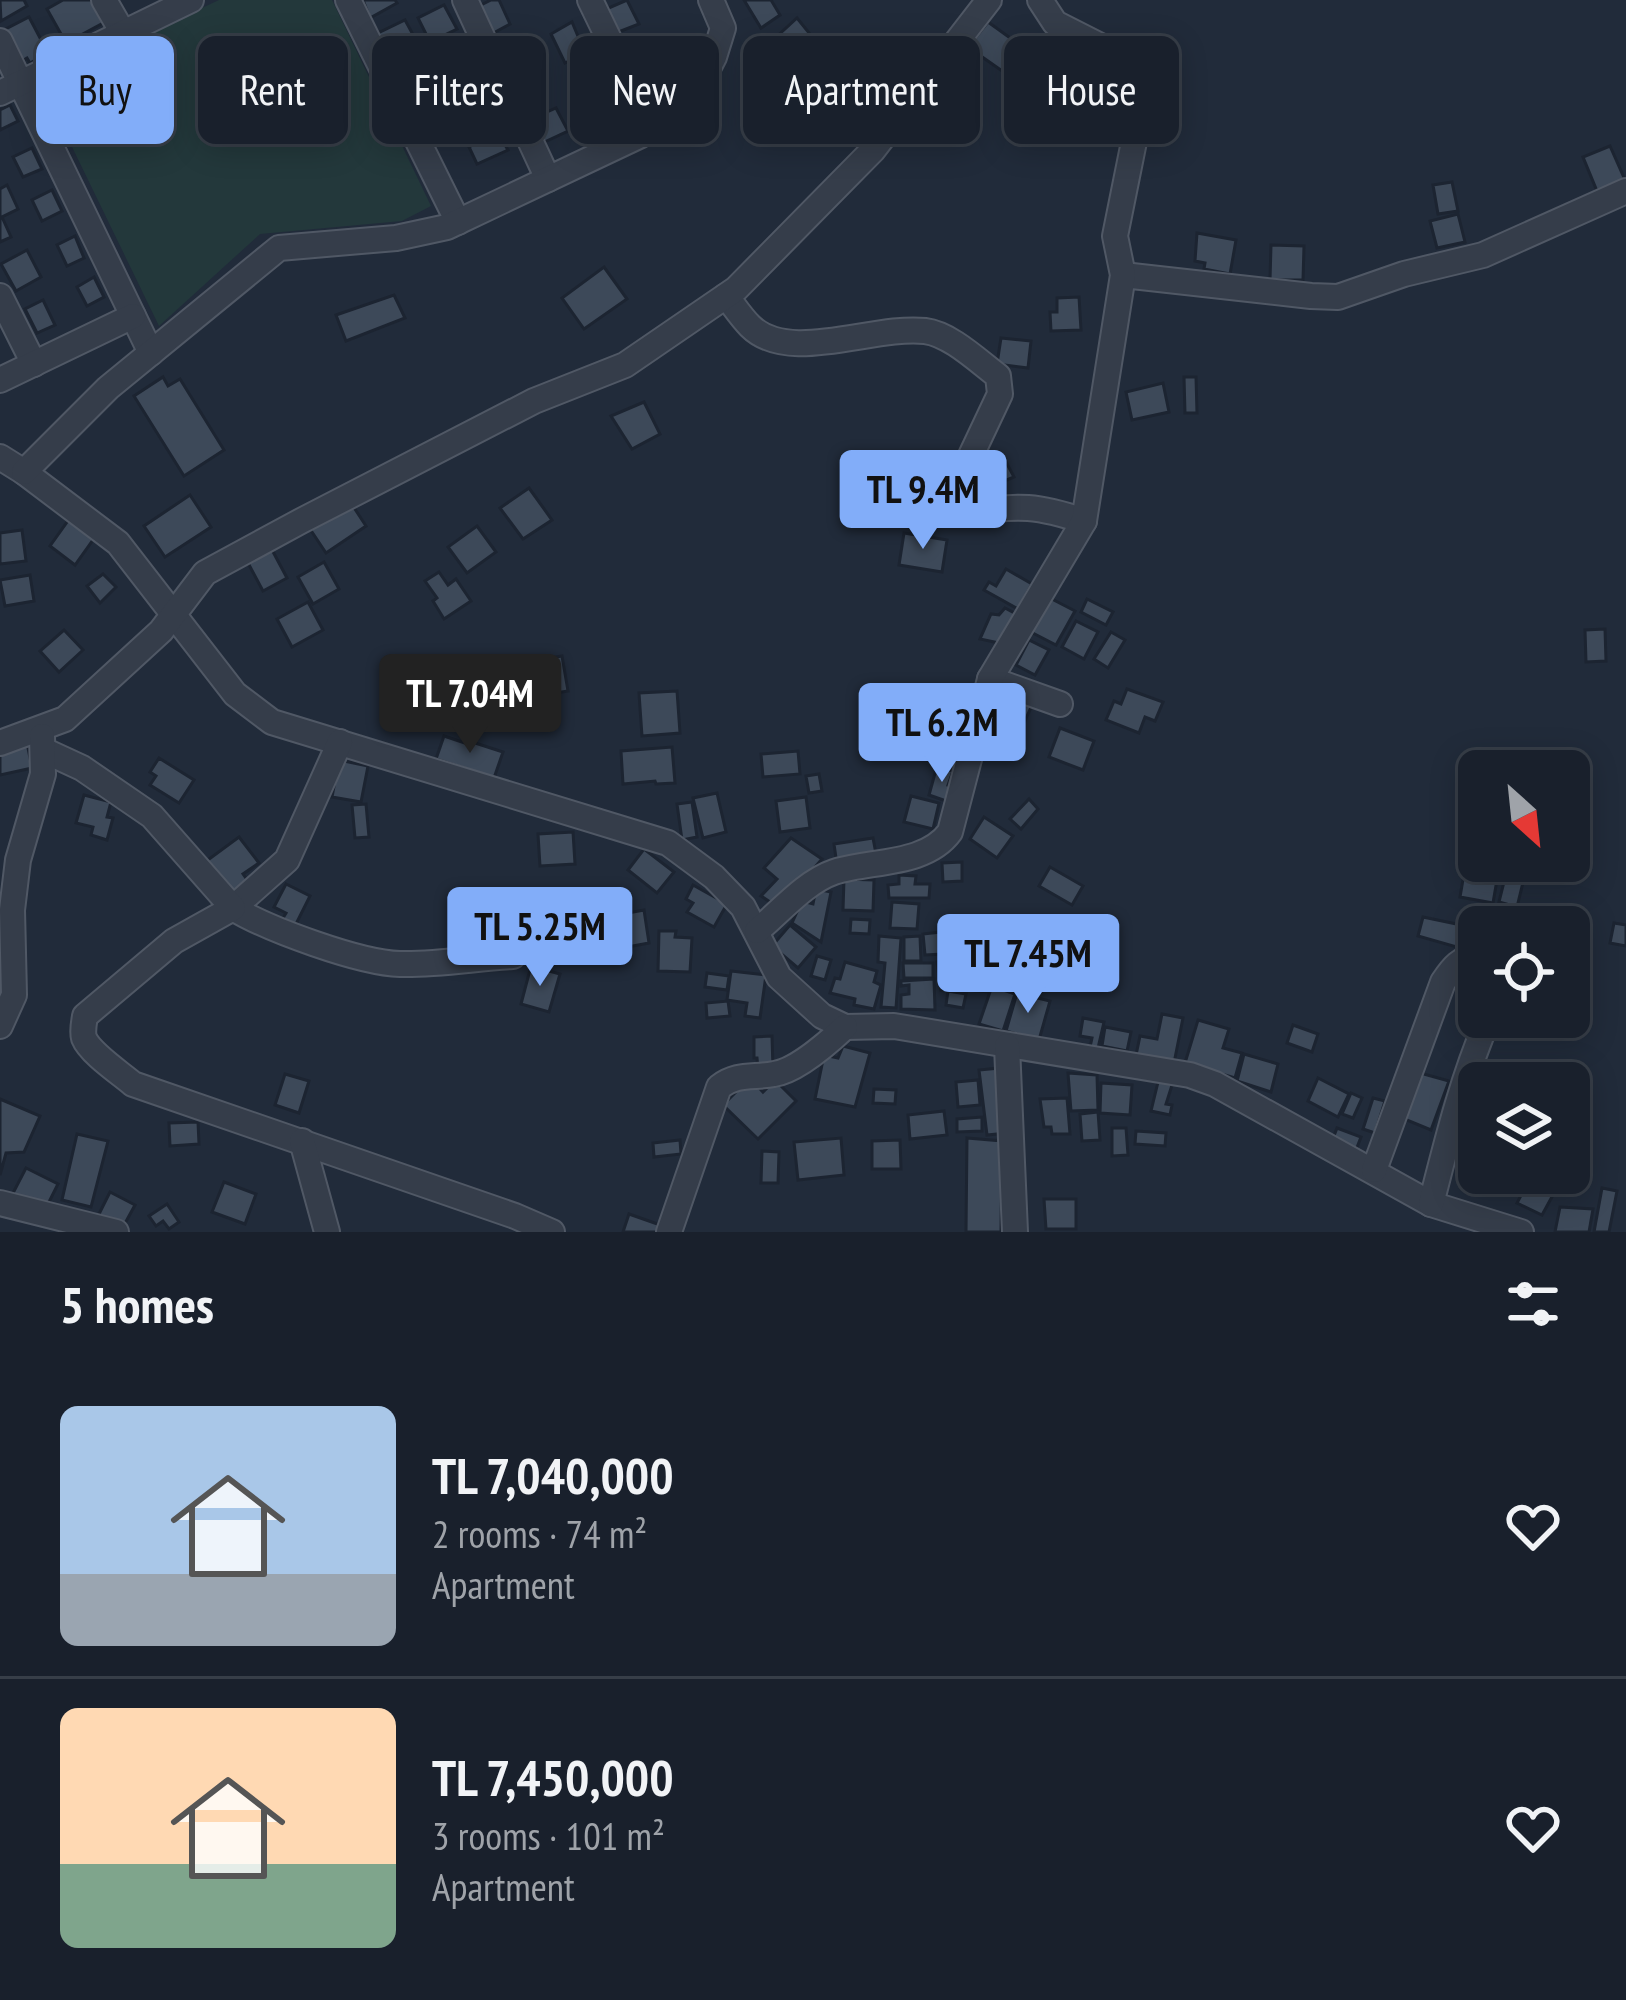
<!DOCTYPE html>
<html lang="en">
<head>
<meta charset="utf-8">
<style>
  body { margin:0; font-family:"PT Sans Narrow",sans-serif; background:#262d38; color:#f1f3f6; height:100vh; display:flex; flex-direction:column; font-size:45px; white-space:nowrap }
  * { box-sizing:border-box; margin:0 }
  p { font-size:39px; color:#9fa3a9 }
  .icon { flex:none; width:66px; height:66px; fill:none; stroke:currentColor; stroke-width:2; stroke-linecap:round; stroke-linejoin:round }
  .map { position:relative; height:1232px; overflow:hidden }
  .panel { display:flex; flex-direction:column; background:#19202c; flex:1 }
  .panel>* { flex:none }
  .hud { position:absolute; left:36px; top:36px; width:1554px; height:108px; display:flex; gap:24px }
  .needle { width:78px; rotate:153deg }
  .buttons { position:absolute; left:1458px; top:750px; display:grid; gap:24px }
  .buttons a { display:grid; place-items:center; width:132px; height:132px; border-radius:18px; background:#19202c; box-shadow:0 6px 30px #0003,0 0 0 3px #373e48; font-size:60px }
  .price { position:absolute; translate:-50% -102px; padding:0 27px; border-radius:12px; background:#82adf9; color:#111; font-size:39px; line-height:78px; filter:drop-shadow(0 3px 6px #0008) }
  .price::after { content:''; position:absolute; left:50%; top:72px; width:36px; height:27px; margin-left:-18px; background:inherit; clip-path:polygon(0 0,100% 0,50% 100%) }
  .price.active { background:#222; color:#fff }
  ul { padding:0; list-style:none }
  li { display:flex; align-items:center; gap:36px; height:300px; padding:0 60px }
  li+li { border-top:3px solid #373e48 }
  li span { display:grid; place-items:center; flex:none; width:336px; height:240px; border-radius:18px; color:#555 }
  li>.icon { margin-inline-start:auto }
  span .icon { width:144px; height:144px; fill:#fffc; stroke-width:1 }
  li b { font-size:51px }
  h2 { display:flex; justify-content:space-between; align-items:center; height:144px; padding:0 60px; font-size:51px }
  .tag { padding:0 42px; border-radius:18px; background:#19202c; box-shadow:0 6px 30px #0003,0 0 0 3px #373e48; font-size:42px; line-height:108px }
  .tag.active { background:#82adf9; color:#111 }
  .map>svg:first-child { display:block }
  .green { fill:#23383b }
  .building { fill:#3d4959; stroke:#1c2431; stroke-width:3 }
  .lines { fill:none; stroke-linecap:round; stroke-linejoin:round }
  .minor-casing { stroke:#505865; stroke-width:28 }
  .minor { stroke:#353d4a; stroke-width:24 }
</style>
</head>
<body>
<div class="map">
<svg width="1626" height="1232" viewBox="0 0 1626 1232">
  <rect width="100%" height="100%" fill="#212b3a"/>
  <path class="green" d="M219,0H332L431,206L402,221L260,234L159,326L41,83Z"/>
  <g class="building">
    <path d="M0,0H24L27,6L1,21Z"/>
    <path d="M63,0H93L105,22L66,43L47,9Z"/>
    <path d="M363,0H395L397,3L370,18Z"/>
    <path d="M491,0H499L510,24L486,37L473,9Z"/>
    <path d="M627,0L639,24L616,33L604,10Z"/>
    <path d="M744,0H771L780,15L761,28Z"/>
    <path d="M444,5L457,29L430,42L418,18Z"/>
    <path d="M29,17L48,53L30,63L27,58L15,65L0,32Z"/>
    <path d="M797,18L818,44L795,62L773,40Z"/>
    <path d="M405,20L422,51L387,65L374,35Z"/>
    <path d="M572,22L585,53L565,63L551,34Z"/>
    <path d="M988,22L1052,68L1032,92L968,47Z"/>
    <path d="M456,49L469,72L447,83L436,61Z"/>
    <path d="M650,52L662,76L642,86L630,62Z"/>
    <path d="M523,55L537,83L516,93L502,64Z"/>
    <path d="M418,71L428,93L405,101L394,80Z"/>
    <path d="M856,72L882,102L858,132L850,123L864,108L841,84Z"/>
    <path d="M835,86L853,108L826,129L809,108Z"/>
    <path d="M488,88L499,116L464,133L448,97L462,91L467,97Z"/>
    <path d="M608,92L615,108L592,122L580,103Z"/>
    <path d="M10,105L18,121L0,130V110Z"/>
    <path d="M556,108L568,131L538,145L527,121Z"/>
    <path d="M432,114L444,137L425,147L414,123Z"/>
    <path d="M498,133L508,150L477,164L469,147Z"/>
    <path d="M1610,146L1625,180L1597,191L1583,157Z"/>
    <path d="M32,148L42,169L23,177L13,157Z"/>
    <path d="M1452,182L1458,211L1438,214L1433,185Z"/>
    <path d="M7,185L18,209L2,217L11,237L0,242V189Z"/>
    <path d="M52,190L62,211L42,221L32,200Z"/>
    <path d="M1458,214L1465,242L1437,248L1430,221Z"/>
    <path d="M1197,233L1236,240L1230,274L1204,269L1205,263L1195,261Z"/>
    <path d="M75,236L84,258L67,266L57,245Z"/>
    <path d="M1271,245L1304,246L1303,280H1270Z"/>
    <path d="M27,250L41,277L16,291L1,264Z"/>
    <path d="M604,267L627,299L584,329L562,298Z"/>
    <path d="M94,277L104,297L87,306L77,287Z"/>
    <path d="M394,295L405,318L346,341L336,315Z"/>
    <path d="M1079,297L1081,330L1051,331L1050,312H1057V298Z"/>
    <path d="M43,300L55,325L37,333L25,309Z"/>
    <path d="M1001,338L1031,341L1028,368L997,364Z"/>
    <path d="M163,377L168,386L180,379L224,450L184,476L134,396Z"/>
    <path d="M1184,377H1196L1197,413H1185Z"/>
    <path d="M1163,383L1169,412L1132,420L1126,392Z"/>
    <path d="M644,402L660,434L632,449L611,416Z"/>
    <path d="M1005,460L1014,477L997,484L1003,496L974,506L963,478Z"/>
    <path d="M529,488L552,520L523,539L500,508Z"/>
    <path d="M916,491L919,516L879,520L876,495Z"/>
    <path d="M190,495L211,527L165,557L144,526Z"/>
    <path d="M351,503L366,526L326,553L310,529Z"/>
    <path d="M70,518L95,537L75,565L50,546Z"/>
    <path d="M477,526L496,552L467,573L448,547Z"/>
    <path d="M22,530L26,561L0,564V533Z"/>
    <path d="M904,533L947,540L942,572L899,565Z"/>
    <path d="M271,548L287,578L263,591L247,561Z"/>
    <path d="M324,562L339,589L313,604L298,577Z"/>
    <path d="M1006,569L1032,584L1018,609L984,590L989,582L996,586Z"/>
    <path d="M439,572L448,585L456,579L471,601L444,619L433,601L437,598L425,581Z"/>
    <path d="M103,574L116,587L100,603L87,586Z"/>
    <path d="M30,575L34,601L5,606L0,580Z"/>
    <path d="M1046,596L1075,611L1056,645L1027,630Z"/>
    <path d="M1087,599L1113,612L1106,625L1081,612Z"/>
    <path d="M308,602L323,630L292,647L277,619Z"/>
    <path d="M1005,608L1018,615L999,643L980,639L991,614L999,615Z"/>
    <path d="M1076,621L1098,632L1084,659L1062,647Z"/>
    <path d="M1605,629L1606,661L1586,662L1585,630Z"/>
    <path d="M64,630L83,650L59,672L40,651Z"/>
    <path d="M1111,632L1125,640L1108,668L1094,659Z"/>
    <path d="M1029,640L1049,650L1035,675L1016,665Z"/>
    <path d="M562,656L568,691L538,696L532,661Z"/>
    <path d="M1127,689L1163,702L1155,721L1145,717L1139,733L1106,720L1114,701L1121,704Z"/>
    <path d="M677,691L680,733L642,736L639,693Z"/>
    <path d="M1008,694L1032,705L1016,741L992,730Z"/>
    <path d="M1060,728L1094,741L1083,770L1049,757Z"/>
    <path d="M444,736L468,744L469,741L503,752L494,778L436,759Z"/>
    <path d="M26,738L32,768L0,775V744Z"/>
    <path d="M672,747L675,783L656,784L655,781L623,784L621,751Z"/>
    <path d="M798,751L800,774L763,777L761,754Z"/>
    <path d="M159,758L194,780L179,803L150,785L156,776L150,772Z"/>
    <path d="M339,760L368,766L361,802L332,797Z"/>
    <path d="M937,766L953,771L948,785L954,786L949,802L929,795Z"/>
    <path d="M819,774L822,791L809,793L806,776Z"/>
    <path d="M717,793L726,832L703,838L693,798Z"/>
    <path d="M84,795L111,802L107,817L113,818L107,840L91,835L93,827L76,823Z"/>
    <path d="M911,796L939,803L933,829L904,822Z"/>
    <path d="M806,797L810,828L780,832L776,801Z"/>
    <path d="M1029,799L1038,809L1021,829L1010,819Z"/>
    <path d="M692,802L697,837L682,840L677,804Z"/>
    <path d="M366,804L369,837L355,838L352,805Z"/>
    <path d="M984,817L1013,836L997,858L970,839Z"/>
    <path d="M573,832L575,864L540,866L538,834Z"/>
    <path d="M239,837L259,863L243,874L250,884L228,901L201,865Z"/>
    <path d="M791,838L822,859L779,908L761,896L777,879L764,868Z"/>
    <path d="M873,838L877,859L837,865L834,844Z"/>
    <path d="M644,849L674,872L657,893L628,870Z"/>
    <path d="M962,862V881L943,882L942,863Z"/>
    <path d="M1466,862L1499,868L1493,903L1460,897Z"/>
    <path d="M1050,867L1083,886L1072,905L1039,886Z"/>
    <path d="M1507,870L1525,874L1517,907L1499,902Z"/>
    <path d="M899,875L916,876L915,884H930L929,898H889L888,885L899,884Z"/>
    <path d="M844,879L874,880L873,911L843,910Z"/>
    <path d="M286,884L310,896L293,930L280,923L286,913L274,907Z"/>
    <path d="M693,885L727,904L714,927L687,912L693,903L686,899Z"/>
    <path d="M816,889L831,892L821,942L792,923L802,901L813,904Z"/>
    <path d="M892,902L919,904L917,929L890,928Z"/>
    <path d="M644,910L649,943L622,948L617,915Z"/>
    <path d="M1423,917L1466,926L1460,948L1418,936Z"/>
    <path d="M851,919L870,920L869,934L850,933Z"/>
    <path d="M1614,923L1626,925V946L1610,943Z"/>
    <path d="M975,924L1001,929L999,942L972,937Z"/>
    <path d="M790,925L816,947L798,968L772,946Z"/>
    <path d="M659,931H676L675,937L692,938L690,972L658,971Z"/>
    <path d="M941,932L943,954L925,955L923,934Z"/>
    <path d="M879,936L901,938L896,1008L881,1007L885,963L878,962Z"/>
    <path d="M920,936L921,961H904V937Z"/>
    <path d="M1070,944L1081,954L1064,972L1053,961Z"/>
    <path d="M957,955L992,959L988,992L953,989Z"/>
    <path d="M817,956L831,960L825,980L811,976Z"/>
    <path d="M948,960L951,988L941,990L937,962Z"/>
    <path d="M845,962L877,971L874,982L881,985L874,1009L854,1005L855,999L830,993L835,978L840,979Z"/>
    <path d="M903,963H933V978H904Z"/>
    <path d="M531,966L560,974L549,1012L521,1004Z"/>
    <path d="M731,971L766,975L760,1018L745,1016L747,1003L727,1000Z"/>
    <path d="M707,973L729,976L727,990L705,987Z"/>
    <path d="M934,979L935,1010L901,1009V995L909,994V985L901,986V981Z"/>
    <path d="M992,986L1015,994L1003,1031L979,1024Z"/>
    <path d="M948,991L966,994L963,1008L946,1005Z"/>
    <path d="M1017,993L1050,1001L1039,1040L1006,1031Z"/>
    <path d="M728,1001L730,1016L707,1018L706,1003Z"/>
    <path d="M1162,1014L1183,1018L1173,1068L1135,1060L1140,1036L1157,1039Z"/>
    <path d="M1083,1018L1104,1022L1098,1048L1090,1047L1092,1038L1080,1036Z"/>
    <path d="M1198,1020L1229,1029L1223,1048L1242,1053L1235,1078L1185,1063Z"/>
    <path d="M1293,1025L1318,1034L1312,1052L1287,1043Z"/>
    <path d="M1105,1027L1131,1032L1127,1051L1102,1046Z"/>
    <path d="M772,1036L773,1069H758L757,1058H754V1037Z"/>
    <path d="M843,1046L870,1053L855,1107L815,1099L824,1055L838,1058Z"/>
    <path d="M1244,1054L1278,1064L1271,1092L1237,1081Z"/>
    <path d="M1000,1068L1007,1133L987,1135L979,1070Z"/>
    <path d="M1413,1071L1449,1081L1431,1130L1397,1116Z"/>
    <path d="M1068,1073L1097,1075L1098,1110L1071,1111Z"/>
    <path d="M285,1074L309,1081L299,1113L275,1105Z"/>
    <path d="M750,1078L763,1092L775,1080L796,1101L758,1139L723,1105Z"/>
    <path d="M1159,1078L1173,1082L1166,1104L1172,1105L1170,1115L1151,1111Z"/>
    <path d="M1318,1078L1349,1094L1338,1117L1308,1101Z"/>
    <path d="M978,1080L980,1105L958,1107L956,1082Z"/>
    <path d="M1101,1083L1132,1085L1130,1115L1100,1113Z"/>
    <path d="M874,1089L896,1090L895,1104L873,1103Z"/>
    <path d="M1351,1093L1362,1098L1353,1118L1342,1114Z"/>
    <path d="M1067,1098L1070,1134H1052L1051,1127H1044L1040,1099Z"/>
    <path d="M1373,1098L1385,1101L1375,1133L1363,1129Z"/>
    <path d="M0,1099L40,1116L24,1152L6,1153L0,1175Z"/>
    <path d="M944,1111L947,1135L910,1139L908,1115Z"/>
    <path d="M1098,1112L1100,1140L1082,1141L1080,1114Z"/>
    <path d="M982,1117V1131L957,1132V1119Z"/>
    <path d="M198,1122L199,1144L170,1146L169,1123Z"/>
    <path d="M1112,1128H1126L1128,1155L1112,1156Z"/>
    <path d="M1337,1128L1361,1137L1356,1150L1332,1141Z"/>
    <path d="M1136,1131L1166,1133L1165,1146L1135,1144Z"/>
    <path d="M77,1134L108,1141L91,1207L62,1200Z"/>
    <path d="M841,1138L844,1175L798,1180L794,1142Z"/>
    <path d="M967,1138L1002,1141L1001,1232H966Z"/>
    <path d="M680,1140L681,1154L654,1157L653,1143Z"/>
    <path d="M900,1140L901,1169H872V1141Z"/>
    <path d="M762,1151L779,1152L778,1183H761Z"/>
    <path d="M26,1168L58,1184L45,1210L12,1195Z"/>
    <path d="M1533,1173L1559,1184L1542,1215L1517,1203Z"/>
    <path d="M224,1182L256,1194L245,1224L212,1212Z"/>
    <path d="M1602,1188L1617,1191L1609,1232H1594Z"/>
    <path d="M110,1192L135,1205L123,1227L95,1222Z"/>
    <path d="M1044,1199H1076V1229H1046Z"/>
    <path d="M167,1204L179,1222L169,1229L163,1221L156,1226L149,1216Z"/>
    <path d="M1560,1207L1593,1209L1589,1232H1555Z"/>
    <path d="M629,1214L666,1227L664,1232H623Z"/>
  </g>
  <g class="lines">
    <defs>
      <g id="minor">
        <path d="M104,0L123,33"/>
        <path d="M348,0L458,222"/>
        <path d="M465,0L548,179"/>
        <path d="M590,0L652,128"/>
        <path d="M0,41L151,353"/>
        <path d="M0,93L191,0"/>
        <path d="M1123,275L1311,296L1338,297L1404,274L1483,255L1626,191"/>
        <path d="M0,296L34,364"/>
        <path d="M726,296C734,306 741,317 750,326C789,365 873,325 925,331C950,334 978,361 998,376L1000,394L966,466L951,483L953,501L970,513C1018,504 1039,506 1084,521"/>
        <path d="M0,380L133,316"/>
        <path d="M0,457L24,472L118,543L235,694L272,722L668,843L714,877L743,907L779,977L822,1016L845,1027L894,1026L1190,1075L1215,1084L1431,1204L1521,1232"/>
        <path d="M24,472L108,388L279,248L396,238L447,227L641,135L691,101L714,57L723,28L711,0"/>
        <path d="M990,679L1060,704"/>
        <path d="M340,742L287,860L233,908C267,929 360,963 400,964C437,965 476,958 513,956"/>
        <path d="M0,743L65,719L161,631L205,573L301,521L534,401L625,365L736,289L873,150L989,0"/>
        <path d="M43,750L82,768L152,816L233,908L174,941L85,1016C84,1023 82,1031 84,1038C90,1053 120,1073 133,1084L515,1216L552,1232"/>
        <path d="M757,931C780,912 805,882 834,872C871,860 925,866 950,832L990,679L1084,521L1123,275L1115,236L1145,87L1124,58L1055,23L1040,0"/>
        <path d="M0,1026L14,995L12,910L18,860L43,774L42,736"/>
        <path d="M1007,1046L1015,1232"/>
        <path d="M302,1141L327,1232"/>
        <path d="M1374,1170L1443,982C1453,967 1460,958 1479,956"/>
        <path d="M0,1203L116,1232"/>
        <path d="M1431,1204C1447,1141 1463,1076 1489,1017"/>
        <path d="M669,1232L719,1087C737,1073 753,1078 774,1074C796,1071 829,1042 845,1027"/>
      </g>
    </defs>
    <use href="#minor" class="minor-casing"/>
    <use href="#minor" class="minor"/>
  </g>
</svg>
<div class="buttons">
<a><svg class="needle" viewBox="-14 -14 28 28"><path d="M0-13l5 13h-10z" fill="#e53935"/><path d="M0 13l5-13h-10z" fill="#9fa3a9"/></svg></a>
<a><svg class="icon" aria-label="locate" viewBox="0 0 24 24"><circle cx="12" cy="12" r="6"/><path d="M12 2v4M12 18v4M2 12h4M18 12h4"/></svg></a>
<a><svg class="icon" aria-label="layers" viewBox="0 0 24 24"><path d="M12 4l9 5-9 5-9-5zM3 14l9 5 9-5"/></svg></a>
</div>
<b class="price" style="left:923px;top:552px">TL 9.4M</b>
<b class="price active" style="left:470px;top:756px">TL 7.04M</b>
<b class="price" style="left:942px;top:785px">TL 6.2M</b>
<b class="price" style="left:540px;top:989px">TL 5.25M</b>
<b class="price" style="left:1028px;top:1016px">TL 7.45M</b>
<div class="hud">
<a class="tag active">Buy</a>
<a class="tag">Rent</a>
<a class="tag">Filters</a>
<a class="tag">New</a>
<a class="tag">Apartment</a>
<a class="tag">House</a>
</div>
</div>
<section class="panel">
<h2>5 homes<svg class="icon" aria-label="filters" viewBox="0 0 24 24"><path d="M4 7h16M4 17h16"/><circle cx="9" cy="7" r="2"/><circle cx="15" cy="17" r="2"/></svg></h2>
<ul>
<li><span style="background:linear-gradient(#a9c7e8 70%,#9aa5b1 0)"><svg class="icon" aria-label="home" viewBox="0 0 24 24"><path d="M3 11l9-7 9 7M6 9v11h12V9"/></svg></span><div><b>TL 7,040,000</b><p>2 rooms · 74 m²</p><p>Apartment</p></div><svg class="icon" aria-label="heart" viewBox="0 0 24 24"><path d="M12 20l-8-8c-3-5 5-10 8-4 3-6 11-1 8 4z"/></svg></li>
<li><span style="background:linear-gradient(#ffd9b3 65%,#7fa58c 0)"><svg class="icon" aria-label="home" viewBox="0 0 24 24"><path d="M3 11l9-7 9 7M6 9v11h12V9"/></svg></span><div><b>TL 7,450,000</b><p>3 rooms · 101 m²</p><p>Apartment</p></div><svg class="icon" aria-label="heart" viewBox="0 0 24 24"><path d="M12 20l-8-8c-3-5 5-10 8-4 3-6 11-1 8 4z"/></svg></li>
</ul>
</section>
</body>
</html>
